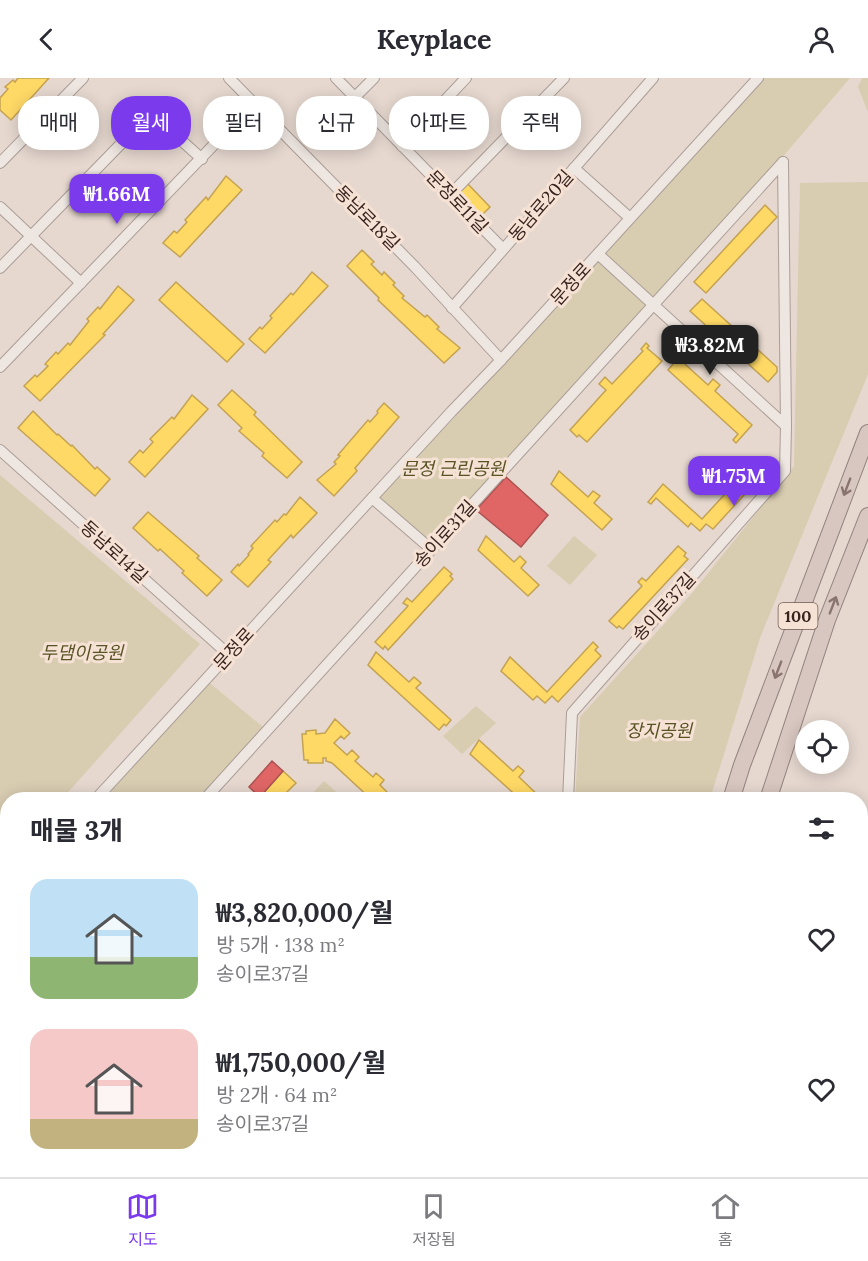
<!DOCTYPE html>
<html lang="ko">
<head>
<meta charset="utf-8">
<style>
  body { margin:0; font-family:Lora,"Noto Sans KR",serif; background:#f7f7f7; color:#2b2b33; height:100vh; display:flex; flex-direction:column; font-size:22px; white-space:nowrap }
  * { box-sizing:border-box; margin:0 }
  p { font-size:20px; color:#7c7c81 }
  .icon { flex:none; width:33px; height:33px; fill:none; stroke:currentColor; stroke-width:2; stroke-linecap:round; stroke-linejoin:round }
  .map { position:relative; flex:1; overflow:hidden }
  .side { position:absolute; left:0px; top:714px; width:868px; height:386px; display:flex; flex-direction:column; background:#fff; border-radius:24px 24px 0 0; box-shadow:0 3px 15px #0003 }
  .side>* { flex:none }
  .top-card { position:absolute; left:18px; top:18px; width:832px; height:54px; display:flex; gap:12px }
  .fabs { position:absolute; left:795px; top:642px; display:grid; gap:12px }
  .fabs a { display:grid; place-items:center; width:54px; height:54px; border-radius:50%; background:#fff; box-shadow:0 3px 15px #0003; font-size:30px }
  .price { position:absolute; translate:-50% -51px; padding:0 14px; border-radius:12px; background:#7c3aed; color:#fff; font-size:20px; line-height:39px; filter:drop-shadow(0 2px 3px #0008) }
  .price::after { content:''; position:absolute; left:50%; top:36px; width:18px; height:14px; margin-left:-9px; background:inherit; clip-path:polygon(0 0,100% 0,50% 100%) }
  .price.active { background:#222; color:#fff }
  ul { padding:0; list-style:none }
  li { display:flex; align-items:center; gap:18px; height:150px; padding:0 30px }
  li span { display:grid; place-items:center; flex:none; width:168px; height:120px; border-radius:18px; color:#555 }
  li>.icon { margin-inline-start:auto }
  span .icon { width:72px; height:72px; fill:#fffc; stroke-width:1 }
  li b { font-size:26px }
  h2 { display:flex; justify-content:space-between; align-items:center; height:72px; padding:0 30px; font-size:26px }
  .pill { padding:0 21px; border-radius:24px; background:#fff; box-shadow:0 3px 15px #0003; font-size:21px; line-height:54px }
  .pill.active { background:#7c3aed; color:#fff }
  header { display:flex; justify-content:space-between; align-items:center; height:78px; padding:0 30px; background:#fff; font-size:27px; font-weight:700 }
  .tab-bar { display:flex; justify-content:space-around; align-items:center; height:84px; border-top:2px solid #e1e1e2; background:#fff; font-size:16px; color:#7c7c81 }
  .tab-bar a { display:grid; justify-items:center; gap:3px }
  .tab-bar .active { color:#7c3aed }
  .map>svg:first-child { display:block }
  .green { fill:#d8ccb1 }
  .homes { fill:#ffd966; stroke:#c4a251; stroke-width:1.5 }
  .shops { fill:#e06666; stroke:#ae5251; stroke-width:1.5 }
  .building { fill:#c9b5b0; stroke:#a6938e; stroke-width:1.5 }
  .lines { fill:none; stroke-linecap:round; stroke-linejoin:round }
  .minor-casing { stroke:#ab9d97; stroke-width:12 }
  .highway-casing { stroke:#91837e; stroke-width:18 }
  .minor { stroke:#eee6e0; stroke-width:10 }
  .highway { stroke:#d8c6c0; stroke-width:16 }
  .oneway { stroke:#897470 }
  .labels { text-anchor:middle; stroke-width:6; stroke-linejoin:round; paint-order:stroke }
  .shield { fill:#f6e2d5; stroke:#725c56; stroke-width:1.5 }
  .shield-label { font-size:16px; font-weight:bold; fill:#3a231f }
  .street-label { font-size:18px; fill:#3a231f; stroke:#f6e2d5 }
  .park-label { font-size:18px; font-style:italic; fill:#575325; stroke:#f6e2d5 }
</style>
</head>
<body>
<header><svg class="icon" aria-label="back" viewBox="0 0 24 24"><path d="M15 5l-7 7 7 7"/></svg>Keyplace<svg class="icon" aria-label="person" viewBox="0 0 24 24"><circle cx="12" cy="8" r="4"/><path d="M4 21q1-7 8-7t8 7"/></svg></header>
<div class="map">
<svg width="868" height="1099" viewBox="0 0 868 1099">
  <rect width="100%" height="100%" fill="#e6d8cf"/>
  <g class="green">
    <path d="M764,0H850L780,82L432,466L378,421L507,283Z"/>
    <path d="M862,0H868V34L858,9Z"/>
    <path d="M868,104V296L760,560L710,721L575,722L580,639L693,514L794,388L800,105Z"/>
    <path d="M0,397L200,566L62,721L8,722L7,783L0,792Z"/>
    <path d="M574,458L597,477L570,507L547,488Z"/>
    <path d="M206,602L268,653L204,721L95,722Z"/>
    <path d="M476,628L496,645L462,676L443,658Z"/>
    <path d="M324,703L344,721H307Z"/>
    <path d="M7,816V934L0,942V824Z"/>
    <path d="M212,1092H297L306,1099H222Z"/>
    <path d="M510,1092H609L608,1099H523L522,1096Z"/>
  </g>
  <g class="homes">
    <path d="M18,0H49L11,42L0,32V20L8,11L5,9L13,2L15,4Z"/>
    <path d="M226,98L242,112L180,179L163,165L174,153L177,155L187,144L185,142L206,119L208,122Z"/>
    <path d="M467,105L490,129L479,140L459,120V114Z"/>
    <path d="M765,127L777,139L706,215L694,204Z"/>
    <path d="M362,172L374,184L371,186L382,197L384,194L395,205L393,207L404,218L402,220L425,239L427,237L439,249L437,251L460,270L444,285L378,222L379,220L347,188Z"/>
    <path d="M312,194L328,208L265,275L249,261L260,249L262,251L272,240L270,238L291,215L293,217Z"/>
    <path d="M176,204L244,266L227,284L159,222Z"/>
    <path d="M118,208L134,222L103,256L105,257L40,323L24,308L35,297L37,299L48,288L45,286L56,274L58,276L68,265L70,267L89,243L87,241L98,229L100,231Z"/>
    <path d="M702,221L777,289V294L768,304L690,233Z"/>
    <path d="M646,265L649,268L647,270L662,283L587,364L579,357L577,359L570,352L606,312L599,306L605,299L612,306L643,273L641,271Z"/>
    <path d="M676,278L708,307L713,301L720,307L715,313L752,347L736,365L733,362L738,356L668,292L673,286L671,284Z"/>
    <path d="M232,312L256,334L254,337L302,384L287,400L262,378L264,375L239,353L242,350L218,327Z"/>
    <path d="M192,317L208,331L145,399L129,384L140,372L143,375L153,364L150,361L172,339L174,341Z"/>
    <path d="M384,325L399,339L355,390L357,393L334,418L317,402L336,386L334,384L340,378L338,377L368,342L370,344L378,335L377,333Z"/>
    <path d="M33,333L57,357L58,356L71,368L72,367L95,391L97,389L110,401L95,418L18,350Z"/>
    <path d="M747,392L752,397L749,400L755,405L713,451L706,446L700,453L691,445L688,449L656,420L651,426L648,424L663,406L702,441Z"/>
    <path d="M559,393L588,419L593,413L600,418L594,425L612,441L602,452L551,406Z"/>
    <path d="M300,419L317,435L293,460L291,457L268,482L271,484L248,509L231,494L238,486L239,488L249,477L248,476L253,470L251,468L275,442L277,444L284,436L286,437Z"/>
    <path d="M148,434L199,478L197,480L222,502L207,518L182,495L184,493L160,471L158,473L133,450Z"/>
    <path d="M486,458L514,484L520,478L526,484L521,490L539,507L528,518L478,472Z"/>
    <path d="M678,468L686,475L684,478L688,481L623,551L619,548L617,550L609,543L642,508L638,504L642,500L646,503Z"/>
    <path d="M444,489L452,496L450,498L453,501L388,572L385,568L383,571L375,564L408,528L403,525L407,520L412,524Z"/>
    <path d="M593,564L598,569L595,572L601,578L558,624L552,618L545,625L537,618L533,622L501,593L510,579L547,614Z"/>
    <path d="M376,574L409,604L414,599L421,605L416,610L451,642L446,648L444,646L439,652L368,587Z"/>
    <path d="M335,641L350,655L344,661L341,658L334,665L347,677L352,672L359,679L355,683L373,699L376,695L384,702L380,707L388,715L382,722H372L332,685L326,683V680H323V685H308V682H304L302,656H306V653L316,652V656L325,655Z"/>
    <path d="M479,662L513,693L518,688L524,693L519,699L543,722H521L470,676Z"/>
    <path d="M283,693L296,705L287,714L291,718L288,722H260V719Z"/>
  </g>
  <g class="shops">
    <path d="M506,399L548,437L521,469L476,432Z"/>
    <path d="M272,683L283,693L260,719L249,709Z"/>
    <path d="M8,950V970L0,977L3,981L0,984V958Z"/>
    <path d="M8,991V1006L0,1000Z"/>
    <path d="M8,1041V1053L2,1049Z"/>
    <path d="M54,1092H66L68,1095L62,1099Z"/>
    <path d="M158,1092H171L165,1098Z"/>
  </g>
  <g class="building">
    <path d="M0,1060L8,1066V1086L0,1080Z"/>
    <path d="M8,1087V1092H30L24,1099H5L1,1095Z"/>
    <path d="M40,1092L49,1099H34Z"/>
    <path d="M82,1092L90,1099H76Z"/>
    <path d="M144,1092L152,1099H138Z"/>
    <path d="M178,1092H192L193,1093L188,1099H172Z"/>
  </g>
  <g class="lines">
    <defs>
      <g id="minor">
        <path d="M229,0L415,189L501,282"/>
        <path d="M336,0L503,171"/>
        <path d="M355,19L374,0"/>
        <path d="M402,68L466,0"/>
        <path d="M0,85L83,0"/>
        <path d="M574,90L630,140"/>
        <path d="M450,117L564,0"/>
        <path d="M0,129L81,205"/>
        <path d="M598,176L786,348"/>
        <path d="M0,190L151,35L202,81"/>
        <path d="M452,230L653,0"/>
        <path d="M0,289L254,25"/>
        <path d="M0,372L228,576"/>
        <path d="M372,420L431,471"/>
        <path d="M95,722L451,334L501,282L758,0"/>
        <path d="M204,722L783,84"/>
        <path d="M568,722L572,635L785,393L786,348L783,84"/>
        <path d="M0,824L8,816"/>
        <path d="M0,942L8,934"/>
        <path d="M861,955L868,951"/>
        <path d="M0,1007L8,1013"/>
        <path d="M93,1092L101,1099"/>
        <path d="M202,1092L211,1099"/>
        <path d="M128,1099L134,1092"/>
        <path d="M347,1099L350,1092"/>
        <path d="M423,1099L426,1092"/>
        <path d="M765,1099L767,1092"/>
      </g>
      <g id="highway">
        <path d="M731,722L742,687L868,355"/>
        <path d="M768,722L827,542L868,438"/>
        <path d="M642,1099L643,1092"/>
        <path d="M672,1099L673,1092"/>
      </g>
    </defs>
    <use href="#minor" class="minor-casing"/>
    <use href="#highway" class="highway-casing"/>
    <use href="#minor" class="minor"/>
    <use href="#highway" class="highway"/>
  </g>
  <defs><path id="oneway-shaft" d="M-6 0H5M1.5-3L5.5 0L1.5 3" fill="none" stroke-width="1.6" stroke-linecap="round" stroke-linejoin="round" transform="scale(1.5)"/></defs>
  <g class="oneway">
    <use href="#oneway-shaft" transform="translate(847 409) rotate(111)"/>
    <use href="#oneway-shaft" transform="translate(833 527) rotate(-69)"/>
    <use href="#oneway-shaft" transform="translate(778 592) rotate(111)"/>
  </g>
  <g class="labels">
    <rect class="shield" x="778.5" y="525" width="39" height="26" rx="4.5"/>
    <g class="shield-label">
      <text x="798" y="544">100</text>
    </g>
    <g class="street-label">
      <text transform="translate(457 124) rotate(46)" y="6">문정로11길</text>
      <text transform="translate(541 128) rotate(-49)" y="6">동남로20길</text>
      <text transform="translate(367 140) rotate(45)" y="6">동남로18길</text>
      <text transform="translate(571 206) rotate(-48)" y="6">문정로</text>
      <text transform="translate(445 456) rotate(-48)" y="6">송이로31길</text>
      <text transform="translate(114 474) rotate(42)" y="6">동남로14길</text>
      <text transform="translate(664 529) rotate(-48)" y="6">송이로37길</text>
      <text transform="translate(234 571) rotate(-48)" y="6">문정로</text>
    </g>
    <g class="park-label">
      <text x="453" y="397">문정 근린공원</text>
      <text x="82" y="581">두댐이공원</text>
      <text x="659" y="659">장지공원</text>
    </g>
  </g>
</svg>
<div class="fabs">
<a><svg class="icon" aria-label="locate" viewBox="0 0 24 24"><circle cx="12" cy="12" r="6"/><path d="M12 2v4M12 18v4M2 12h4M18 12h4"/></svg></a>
</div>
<b class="price" style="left:117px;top:147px">₩1.66M</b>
<b class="price active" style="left:710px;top:298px">₩3.82M</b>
<b class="price" style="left:734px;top:429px">₩1.75M</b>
<div class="top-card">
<a class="pill">매매</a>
<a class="pill active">월세</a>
<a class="pill">필터</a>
<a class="pill">신규</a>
<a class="pill">아파트</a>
<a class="pill">주택</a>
</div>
<section class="side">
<h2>매물 3개<svg class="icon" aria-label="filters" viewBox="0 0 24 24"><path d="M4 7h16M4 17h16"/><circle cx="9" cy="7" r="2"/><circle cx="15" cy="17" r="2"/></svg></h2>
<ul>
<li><span style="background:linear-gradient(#bfe0f5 65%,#8fb573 0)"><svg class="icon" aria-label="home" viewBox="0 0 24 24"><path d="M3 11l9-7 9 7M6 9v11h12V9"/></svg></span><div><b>₩3,820,000/월</b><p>방 5개 · 138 m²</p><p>송이로37길</p></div><svg class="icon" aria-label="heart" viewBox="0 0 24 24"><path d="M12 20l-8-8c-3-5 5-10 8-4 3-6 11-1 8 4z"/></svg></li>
<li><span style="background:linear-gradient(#f6c9c9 75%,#c2b280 0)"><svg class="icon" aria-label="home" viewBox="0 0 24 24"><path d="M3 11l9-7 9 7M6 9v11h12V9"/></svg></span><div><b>₩1,750,000/월</b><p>방 2개 · 64 m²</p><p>송이로37길</p></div><svg class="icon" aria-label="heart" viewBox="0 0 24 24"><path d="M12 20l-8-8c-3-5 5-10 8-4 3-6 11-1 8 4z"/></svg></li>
</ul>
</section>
</div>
<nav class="tab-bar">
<a class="active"><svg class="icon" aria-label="map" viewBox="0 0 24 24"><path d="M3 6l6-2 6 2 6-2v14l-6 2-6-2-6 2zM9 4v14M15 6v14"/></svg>지도</a>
<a><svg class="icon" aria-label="saved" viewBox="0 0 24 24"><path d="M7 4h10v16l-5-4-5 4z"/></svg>저장됨</a>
<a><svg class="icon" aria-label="home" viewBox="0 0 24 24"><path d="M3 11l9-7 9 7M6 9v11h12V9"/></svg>홈</a>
</nav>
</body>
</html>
